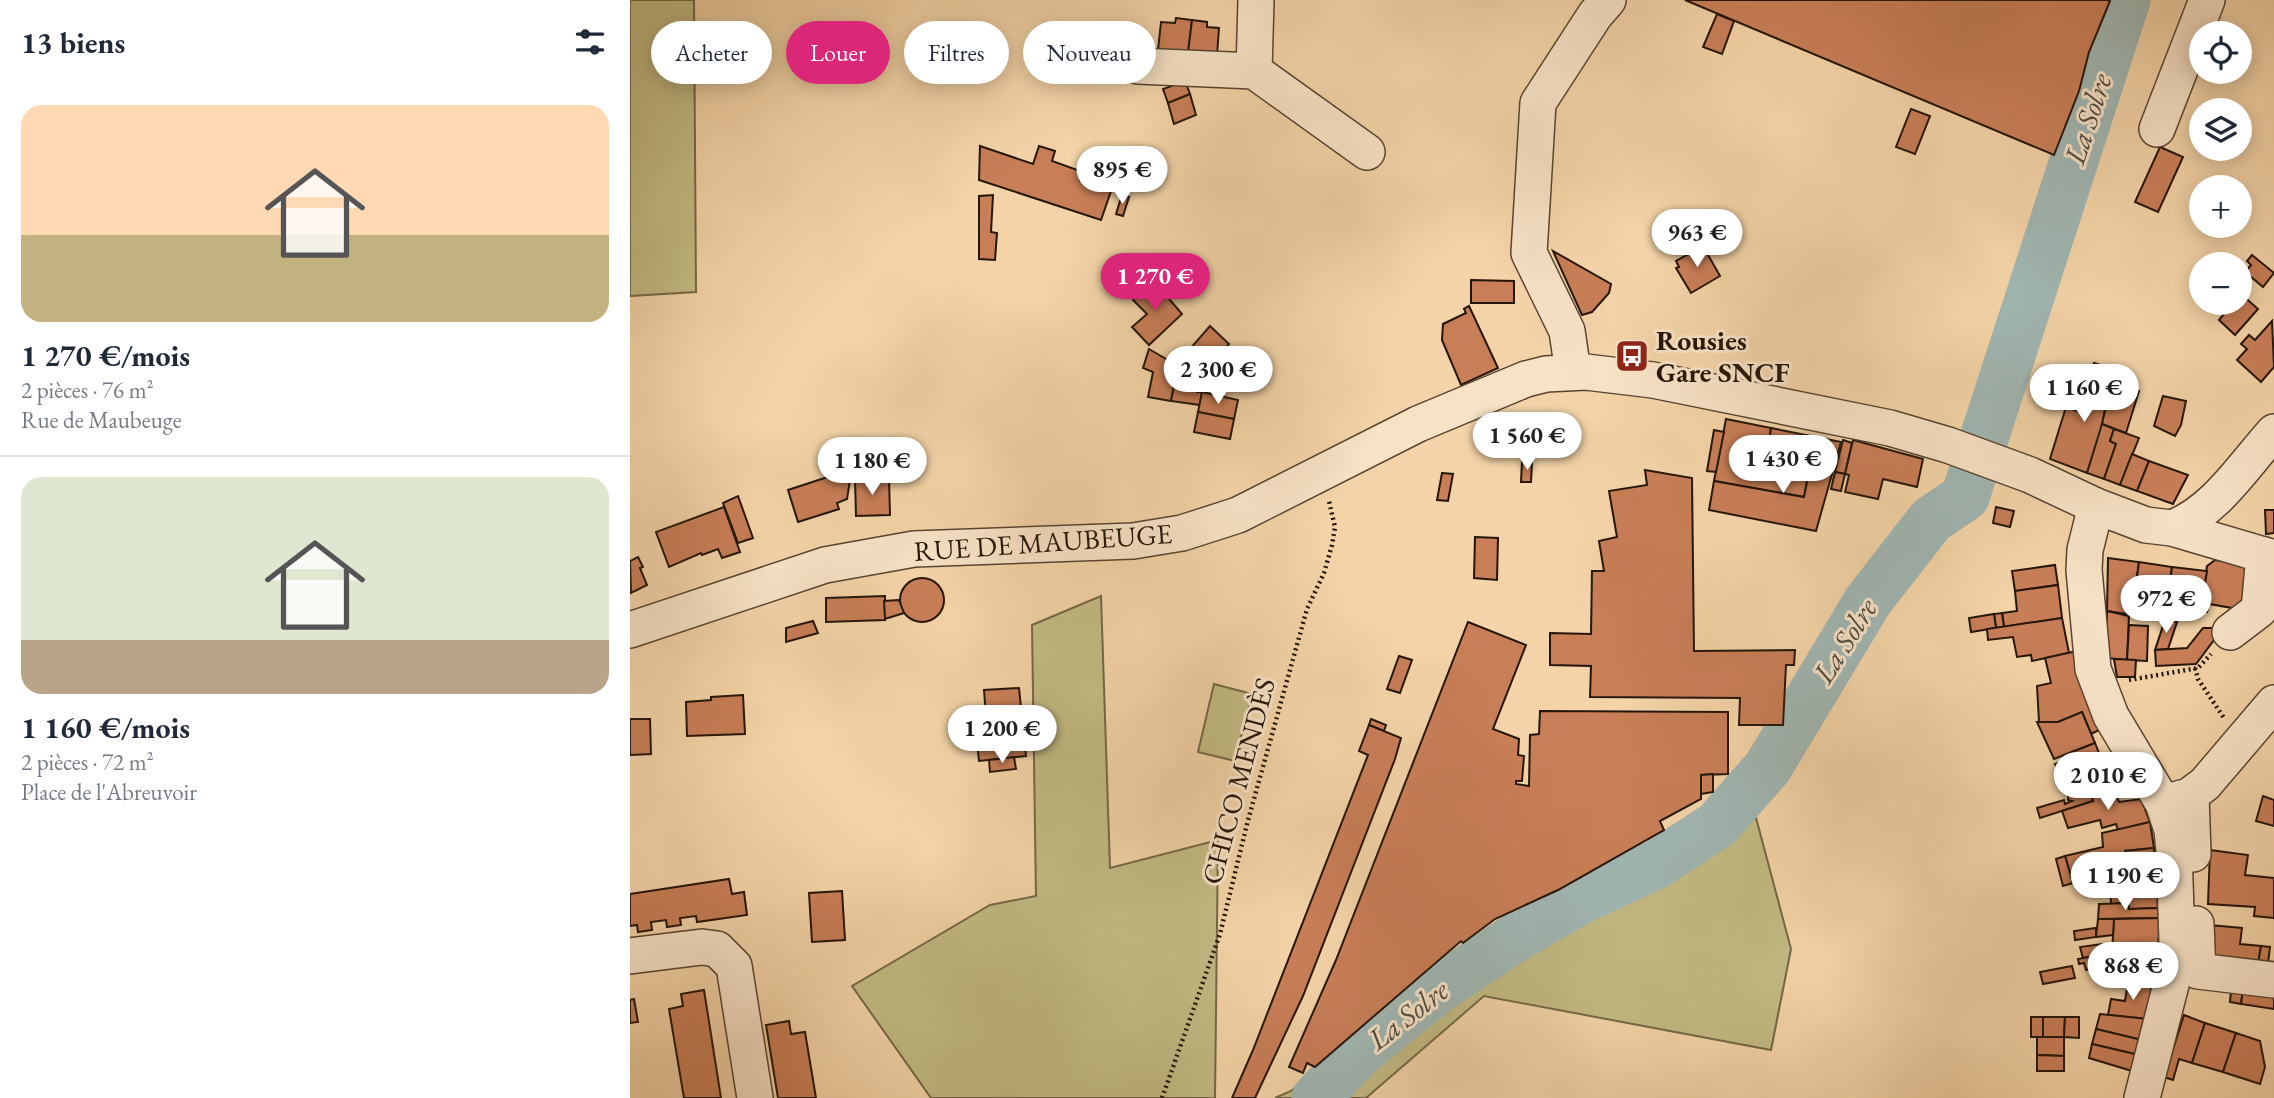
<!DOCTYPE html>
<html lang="fr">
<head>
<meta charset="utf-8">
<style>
  body { margin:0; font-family:"EB Garamond",serif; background:#f2f2f3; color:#1f2937; height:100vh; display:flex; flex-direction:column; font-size:26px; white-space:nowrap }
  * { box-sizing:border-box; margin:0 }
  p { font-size:23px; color:#747a83 }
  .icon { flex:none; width:38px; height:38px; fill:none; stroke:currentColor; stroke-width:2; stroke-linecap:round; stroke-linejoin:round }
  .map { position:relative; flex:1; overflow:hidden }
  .sheet { display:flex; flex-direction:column; background:#fff; width:630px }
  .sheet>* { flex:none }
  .banner { position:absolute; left:21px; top:21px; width:665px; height:63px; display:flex; gap:14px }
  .controls { position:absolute; left:1559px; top:21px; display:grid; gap:14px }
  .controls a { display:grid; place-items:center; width:63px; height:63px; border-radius:50%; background:#fff; box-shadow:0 4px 18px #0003; font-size:35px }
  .price { position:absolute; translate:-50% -60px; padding:0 16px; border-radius:24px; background:#fff; color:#222; font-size:23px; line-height:46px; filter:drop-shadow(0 2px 4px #0008) }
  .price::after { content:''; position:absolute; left:50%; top:42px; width:21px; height:16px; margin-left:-10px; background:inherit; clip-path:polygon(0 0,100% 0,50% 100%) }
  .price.active { background:#db2777; color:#fff }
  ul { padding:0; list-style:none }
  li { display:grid; align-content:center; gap:14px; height:371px; padding:0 21px }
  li+li { border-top:2px solid #e0e1e3 }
  li span { display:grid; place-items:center; height:217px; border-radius:21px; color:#555 }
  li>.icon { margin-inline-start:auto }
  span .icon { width:126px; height:126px; fill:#fffc; stroke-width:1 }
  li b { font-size:30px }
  h2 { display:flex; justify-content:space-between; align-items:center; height:84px; padding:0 21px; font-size:30px }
  .pill { padding:0 24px; border-radius:32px; background:#fff; box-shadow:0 4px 18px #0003; font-size:24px; line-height:63px }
  .pill.active { background:#db2777; color:#fff }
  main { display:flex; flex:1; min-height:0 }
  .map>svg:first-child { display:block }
  .green { fill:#c2ba83; stroke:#746846; stroke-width:2 }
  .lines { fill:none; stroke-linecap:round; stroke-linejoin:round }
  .river { stroke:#a0b6b2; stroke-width:49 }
  .building { fill:#c87e57; stroke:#25160a; stroke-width:2 }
  .minor-casing { stroke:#584531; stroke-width:38 }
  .path { stroke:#25160a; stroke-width:4.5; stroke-dasharray:2 3.5; stroke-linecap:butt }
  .minor { stroke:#f7e2c6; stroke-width:35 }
  .labels { text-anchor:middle; stroke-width:6; stroke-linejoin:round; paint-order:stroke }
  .poi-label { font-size:28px; font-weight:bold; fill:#25160a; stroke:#f7e2c6; text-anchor:start }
  .street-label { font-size:28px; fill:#25160a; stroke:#f7e2c6 }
  .water-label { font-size:30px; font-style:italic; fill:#504e45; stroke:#f7e2c6 }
</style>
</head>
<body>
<main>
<section class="sheet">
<h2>13 biens<svg class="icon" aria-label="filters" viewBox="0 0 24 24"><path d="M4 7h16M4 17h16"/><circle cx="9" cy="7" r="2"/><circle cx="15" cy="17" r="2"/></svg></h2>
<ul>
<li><span style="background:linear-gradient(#ffd9b3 60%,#c2b280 0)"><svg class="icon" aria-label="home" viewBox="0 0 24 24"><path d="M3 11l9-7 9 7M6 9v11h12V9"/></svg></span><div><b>1 270 €/mois</b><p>2 pièces · 76 m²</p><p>Rue de Maubeuge</p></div></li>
<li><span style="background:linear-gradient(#dfe7d0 75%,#b9a48a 0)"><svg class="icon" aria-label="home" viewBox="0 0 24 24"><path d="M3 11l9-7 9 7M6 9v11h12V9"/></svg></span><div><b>1 160 €/mois</b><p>2 pièces · 72 m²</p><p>Place de l'Abreuvoir</p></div></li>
</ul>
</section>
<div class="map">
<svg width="1644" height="1098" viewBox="0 0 1644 1098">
  <rect width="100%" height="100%" fill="#f3d3a7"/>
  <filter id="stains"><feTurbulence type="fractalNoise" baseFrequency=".00286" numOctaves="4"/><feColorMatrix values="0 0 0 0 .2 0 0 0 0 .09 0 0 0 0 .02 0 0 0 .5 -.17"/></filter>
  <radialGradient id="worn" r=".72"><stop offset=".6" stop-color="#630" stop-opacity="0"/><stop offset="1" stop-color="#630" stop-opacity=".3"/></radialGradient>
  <g class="green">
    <path d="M0,0H64L66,292L0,296Z"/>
    <path d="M471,596L480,868L588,840L585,1098H301L222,986L360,905L406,896L402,625Z"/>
    <path d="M584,684L622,694L605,761L568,752Z"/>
    <path d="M1113,769L1161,949L1141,1050L854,996L736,1098H645L661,1091L846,942L973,876L1078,813Z"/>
  </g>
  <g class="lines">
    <path class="river" d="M686,1098L730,1052L807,990L886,937L952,899L1027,864L1087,825L1138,767L1238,601L1301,520L1335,497L1496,0"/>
  </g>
  <g class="building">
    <path d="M1055,0H1477L1480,1L1459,52L1449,91L1424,155Z"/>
    <path d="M1087,14L1104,21L1092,54L1073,47Z"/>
    <path d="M546,18L562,20L558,53L528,50L531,22L545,23Z"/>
    <path d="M562,20L577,22V27L589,28L587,56L558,53Z"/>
    <path d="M555,81L560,94L538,103L533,89Z"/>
    <path d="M560,94L566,115L544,124L538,103Z"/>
    <path d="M1281,109L1300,116L1285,154L1266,147Z"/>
    <path d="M350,146L403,164L409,146L425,151L422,161L453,172L450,180L481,191L471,220L349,180Z"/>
    <path d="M1530,147L1553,157L1528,212L1505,202Z"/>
    <path d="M363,195L361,232L367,233L365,260L349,259V196Z"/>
    <path d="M492,195L499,197L493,216L486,214Z"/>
    <path d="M1073,246L1090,276L1061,293L1046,268L1049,267L1046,261Z"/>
    <path d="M923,251L981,284L979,293L962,312L952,315Z"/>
    <path d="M1622,255L1644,273L1633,287L1615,272L1621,265L1617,261Z"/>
    <path d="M523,280L552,314L519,345L502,327L517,314L503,300Z"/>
    <path d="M841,280L884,281V303H841Z"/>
    <path d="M1611,294L1628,309L1605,335L1589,320L1603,303H1610Z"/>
    <path d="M839,306L868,368L831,385L812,340L813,324L836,313L834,309Z"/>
    <path d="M1642,321L1644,367L1631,382L1607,360L1617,349L1611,344L1619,335L1625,340Z"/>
    <path d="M580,326L599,344L575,370L546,365Z"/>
    <path d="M519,349L548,366L541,401L518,397L523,372L513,368Z"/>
    <path d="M1464,363L1483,369L1470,435L1457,473L1420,459L1436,407L1450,412Z"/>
    <path d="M548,366L571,370L567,392H572L570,405L541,401Z"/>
    <path d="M1482,380L1509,391L1496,433L1472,424Z"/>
    <path d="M572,392L608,400L604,419L568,412Z"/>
    <path d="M1533,396L1556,401L1551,425L1545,436L1524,426Z"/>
    <path d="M568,412L604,419L600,439L564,432Z"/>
    <path d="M1096,419L1141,428L1138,449L1182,457L1174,497L1084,481Z"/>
    <path d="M1472,424L1484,429L1480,441L1486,444L1474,479L1457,473Z"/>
    <path d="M1141,428L1186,437L1182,457L1138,449Z"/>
    <path d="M1484,429L1509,438L1490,485L1474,479L1486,444L1480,441Z"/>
    <path d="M1084,430L1094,432L1086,472L1077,471Z"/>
    <path d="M1186,437L1211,442L1186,531L1079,510L1084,481L1174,497Z"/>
    <path d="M1213,440L1222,443L1215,474L1205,472Z"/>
    <path d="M1223,440L1293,459L1287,487L1253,479L1248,499L1215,492L1219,475L1215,474Z"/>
    <path d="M216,453L222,468L217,499L207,503L209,509L168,522L158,490L210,473L208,466L199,469L196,460Z"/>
    <path d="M248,453L250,463L240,466L238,455Z"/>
    <path d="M274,453L291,455L290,474L272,473V466H266V458H273Z"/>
    <path d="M1502,454L1519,461L1507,491L1490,485Z"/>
    <path d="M1519,461L1558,475L1543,504L1507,491Z"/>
    <path d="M892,462H902L901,482H891Z"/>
    <path d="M1015,470L1062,478L1064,651L1165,650L1164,665H1156L1153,725H1109L1110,698L960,697L961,666L920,665V633L961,634L962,571H974L969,541L987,537L979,491L1017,485Z"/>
    <path d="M1205,472L1215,474L1211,491L1201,489Z"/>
    <path d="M812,473L823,474L818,501L807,500Z"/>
    <path d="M259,478L260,515L226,516L225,479Z"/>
    <path d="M108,496L123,538L108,543L93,503Z"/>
    <path d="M94,507L110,552L92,558L88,549L72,555L71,553L39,567L26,532Z"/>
    <path d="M1366,507L1384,511L1380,527L1363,523Z"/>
    <path d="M1635,510H1644V533L1636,534Z"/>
    <path d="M845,537L868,538L867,580L844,578Z"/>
    <path d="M8,557L13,567L10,568L17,585L1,593L0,561Z"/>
    <path d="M1478,558L1509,562L1505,592L1535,596L1538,601L1535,620L1477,611Z"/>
    <path d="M1585,560L1620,566L1619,611L1579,604L1577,612H1573L1575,603L1572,602L1577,566Z"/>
    <path d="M1509,562L1542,567L1538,597L1546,598L1545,611H1536L1538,601L1535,596L1505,592Z"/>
    <path d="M1425,565L1428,585L1385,591L1382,571Z"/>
    <path d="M1542,567L1577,571L1572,602L1575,603L1573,612L1564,611L1566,602L1538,597Z"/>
    <circle cx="292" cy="600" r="22"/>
    <path d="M1428,585L1432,618L1374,627L1372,613L1387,611L1385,591Z"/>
    <path d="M255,596V620L196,622V598Z"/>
    <path d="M1546,598L1566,602L1564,609L1546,607Z"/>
    <path d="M269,600L274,613L255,619L254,601Z"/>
    <path d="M1477,611L1499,616L1497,660L1476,658Z"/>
    <path d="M1372,613L1374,627L1366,628L1364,614Z"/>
    <path d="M1364,614L1366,628L1341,632L1339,618Z"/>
    <path d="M1432,618L1439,653L1402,661L1401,655L1387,657L1383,637L1358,640L1357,629Z"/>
    <path d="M1535,620L1547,622L1538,649L1525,650Z"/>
    <path d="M183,621L188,633L156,642V628Z"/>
    <path d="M838,622L896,645L863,729L889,739L888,755L894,756L892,781H886V784L899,786L900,735L909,734L910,711L1098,712V774L1071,775V799L1030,821L1034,830L928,890L865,919L833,943L831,941L685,1067L677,1063L673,1073L659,1067L706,960Z"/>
    <path d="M1499,625L1518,626L1517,661L1497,660Z"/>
    <path d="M1573,628H1593L1566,664L1526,666L1525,650L1557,648Z"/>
    <path d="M1447,651L1471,729L1461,734L1452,712L1428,722H1409L1407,686L1421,683L1415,658Z"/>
    <path d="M769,656L782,660L770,693L757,689Z"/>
    <path d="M1484,659L1506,660L1505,677H1487Z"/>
    <path d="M389,688L396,756L349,761L347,743L358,742L354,690Z"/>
    <path d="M113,695L115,734L57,736L56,702L81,700V697Z"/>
    <path d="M1452,712L1465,743L1424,759L1407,722H1428Z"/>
    <path d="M0,719H20L21,754L0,755Z"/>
    <path d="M741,719L756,725L754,731L739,725Z"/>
    <path d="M739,725L771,738L765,759L673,996L625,1098H602L623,1050L738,755L729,751Z"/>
    <path d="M1465,743L1483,788L1462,796L1463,801L1410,818L1407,808L1434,800L1435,804L1442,801L1438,800V789L1436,790L1425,764L1445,756L1442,752Z"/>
    <path d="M384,757L386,769L360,772L359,760Z"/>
    <path d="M1083,774V792L1071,794V775Z"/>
    <path d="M1483,788L1489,802L1511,799L1520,822L1488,830L1486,824L1472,828L1470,820L1438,828L1432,811L1463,801L1462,796Z"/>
    <path d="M1633,796L1644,800V826L1626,821Z"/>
    <path d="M1520,822L1524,848L1495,851L1496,862L1452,882L1443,883L1435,856L1473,847L1472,833Z"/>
    <path d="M1524,848L1528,908L1499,909L1498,903L1481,904L1480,884L1461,889L1459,886L1454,888L1451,883L1496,862L1495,851Z"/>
    <path d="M1580,850L1618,855L1615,875L1644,878V918L1624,916L1625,907L1578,904Z"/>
    <path d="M1435,856L1443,883L1433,886L1426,859Z"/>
    <path d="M99,879L102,894L114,892L117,915L67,922L66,916L50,918L51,925L37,927L36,920L21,922L22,930L8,932L7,925L0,926V894Z"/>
    <path d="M212,891L215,940L182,942L179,893Z"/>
    <path d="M1498,903L1499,909L1528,908L1529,918L1468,919L1469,904Z"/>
    <path d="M1531,918L1527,952L1503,949L1482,953L1484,919Z"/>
    <path d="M1468,919H1484L1483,935L1466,937Z"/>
    <path d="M1579,925L1612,928L1610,944L1631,946L1627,970L1583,964Z"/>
    <path d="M1466,928V937L1445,940L1444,931Z"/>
    <path d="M1472,944L1473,949L1478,948L1479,953L1453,958L1450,947Z"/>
    <path d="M1631,946L1640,947L1637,972L1627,970Z"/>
    <path d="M1503,949L1527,952L1522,984L1498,982L1499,976L1482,974V966L1456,970L1454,963L1449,964L1448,959Z"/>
    <path d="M1442,966L1445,978L1413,984L1410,972Z"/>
    <path d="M1602,981L1614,983L1611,1004L1600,1002Z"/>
    <path d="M1498,982L1522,984L1518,1019L1478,1015L1481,999L1495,1001Z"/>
    <path d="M1614,983L1644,988V1009L1611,1004Z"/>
    <path d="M74,990L91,1098H54L39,1009L53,1006L51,994Z"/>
    <path d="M4,999L8,1022L0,1023V1000Z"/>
    <path d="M1470,1014L1518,1019L1512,1040L1466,1029Z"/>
    <path d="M1554,1015L1575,1023L1562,1063L1549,1059L1543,1080L1534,1077Z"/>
    <rect x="1401" y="1017" width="12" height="20"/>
    <path d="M1413,1017H1435L1434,1037H1413Z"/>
    <path d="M1435,1017H1449V1038L1434,1037Z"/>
    <path d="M159,1021L161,1034L175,1032L186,1098H148L136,1025Z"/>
    <path d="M1575,1023L1606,1033L1593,1072L1562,1063Z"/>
    <path d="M1466,1029L1512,1040L1509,1055L1462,1044Z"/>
    <path d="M1606,1033L1630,1041L1635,1067L1630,1084L1593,1072Z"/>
    <path d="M1407,1037H1434V1056L1407,1055Z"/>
    <path d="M1462,1044L1509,1055L1502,1071L1459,1058Z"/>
    <path d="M1407,1055L1434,1056V1071H1407Z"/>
  </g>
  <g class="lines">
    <defs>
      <g id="minor">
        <path d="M508,66L624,71L737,152"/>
        <path d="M624,71L626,0"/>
        <path d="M1527,129L1577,0"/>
        <path d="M943,372L937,331L899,253L908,103L965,15L978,0"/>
        <path d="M1466,506L1455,550L1454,570L1463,669L1481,716L1533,803L1542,830L1544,851L1547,941L1545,969L1512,1098"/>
        <path d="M1542,528C1585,512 1614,465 1644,432"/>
        <path d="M0,630L195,565L284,549L503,541L552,533L608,515L788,424L896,379L916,374L956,372L1023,380L1260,428L1318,445L1400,475L1466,506L1516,525L1542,528L1644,558"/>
        <path d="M1600,632L1629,610L1634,555"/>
        <path d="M1561,795L1563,854"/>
        <path d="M1540,801L1559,796L1575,784L1644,703"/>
        <path d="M1566,924L1568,971L1644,980"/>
        <path d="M0,956L72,947L87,949L104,966L125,1098"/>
      </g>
    </defs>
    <use href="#minor" class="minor-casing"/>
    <g class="path">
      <path d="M1565,668L1568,679L1594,718"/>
      <path d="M1499,680L1568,668L1581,654"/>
      <path d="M532,1098L590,934L617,824L677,609L694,573L702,545L705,527L699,501"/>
    </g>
    <use href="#minor" class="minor"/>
  </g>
  <defs>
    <symbol id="bus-square" viewBox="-11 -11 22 22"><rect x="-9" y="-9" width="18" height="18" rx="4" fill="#8f2418" stroke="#f7e2c6"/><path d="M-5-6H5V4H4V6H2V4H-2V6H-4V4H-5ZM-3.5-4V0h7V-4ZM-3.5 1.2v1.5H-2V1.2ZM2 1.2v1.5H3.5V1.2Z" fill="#fff"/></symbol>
  </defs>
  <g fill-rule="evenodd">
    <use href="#bus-square" x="983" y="337" width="38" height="38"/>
  </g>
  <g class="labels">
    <g class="poi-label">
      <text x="1026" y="350">Rousies<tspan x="1026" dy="32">Gare SNCF</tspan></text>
    </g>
    <g class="street-label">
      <text transform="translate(413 542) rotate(-4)" y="10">RUE DE MAUBEUGE</text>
      <text transform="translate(608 781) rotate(-75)" y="10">CHICO MENDÈS</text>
    </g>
    <g class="water-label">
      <text transform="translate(1458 119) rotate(-72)" y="10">La Solre</text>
      <text transform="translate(1215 641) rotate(-58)" y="10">La Solre</text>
      <text transform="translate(778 1015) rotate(-38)" y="10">La Solre</text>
    </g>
  </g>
  <rect width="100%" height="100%" filter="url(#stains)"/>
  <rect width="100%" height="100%" fill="url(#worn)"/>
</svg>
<div class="controls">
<a><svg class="icon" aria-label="locate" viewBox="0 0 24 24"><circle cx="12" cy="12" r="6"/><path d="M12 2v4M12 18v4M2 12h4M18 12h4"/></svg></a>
<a><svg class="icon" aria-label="layers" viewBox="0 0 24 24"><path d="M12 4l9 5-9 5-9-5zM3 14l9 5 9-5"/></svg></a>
<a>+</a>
<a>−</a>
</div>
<b class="price" style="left:492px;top:206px">895 €</b>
<b class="price" style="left:1067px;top:269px">963 €</b>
<b class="price active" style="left:525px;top:313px">1 270 €</b>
<b class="price" style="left:588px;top:406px">2 300 €</b>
<b class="price" style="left:1454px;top:424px">1 160 €</b>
<b class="price" style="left:897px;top:472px">1 560 €</b>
<b class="price" style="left:1153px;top:495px">1 430 €</b>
<b class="price" style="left:242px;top:497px">1 180 €</b>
<b class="price" style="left:1536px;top:635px">972 €</b>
<b class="price" style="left:372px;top:765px">1 200 €</b>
<b class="price" style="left:1478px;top:812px">2 010 €</b>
<b class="price" style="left:1495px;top:912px">1 190 €</b>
<b class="price" style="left:1503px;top:1002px">868 €</b>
<div class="banner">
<a class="pill">Acheter</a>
<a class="pill active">Louer</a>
<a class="pill">Filtres</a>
<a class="pill">Nouveau</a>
</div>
</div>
</main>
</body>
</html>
